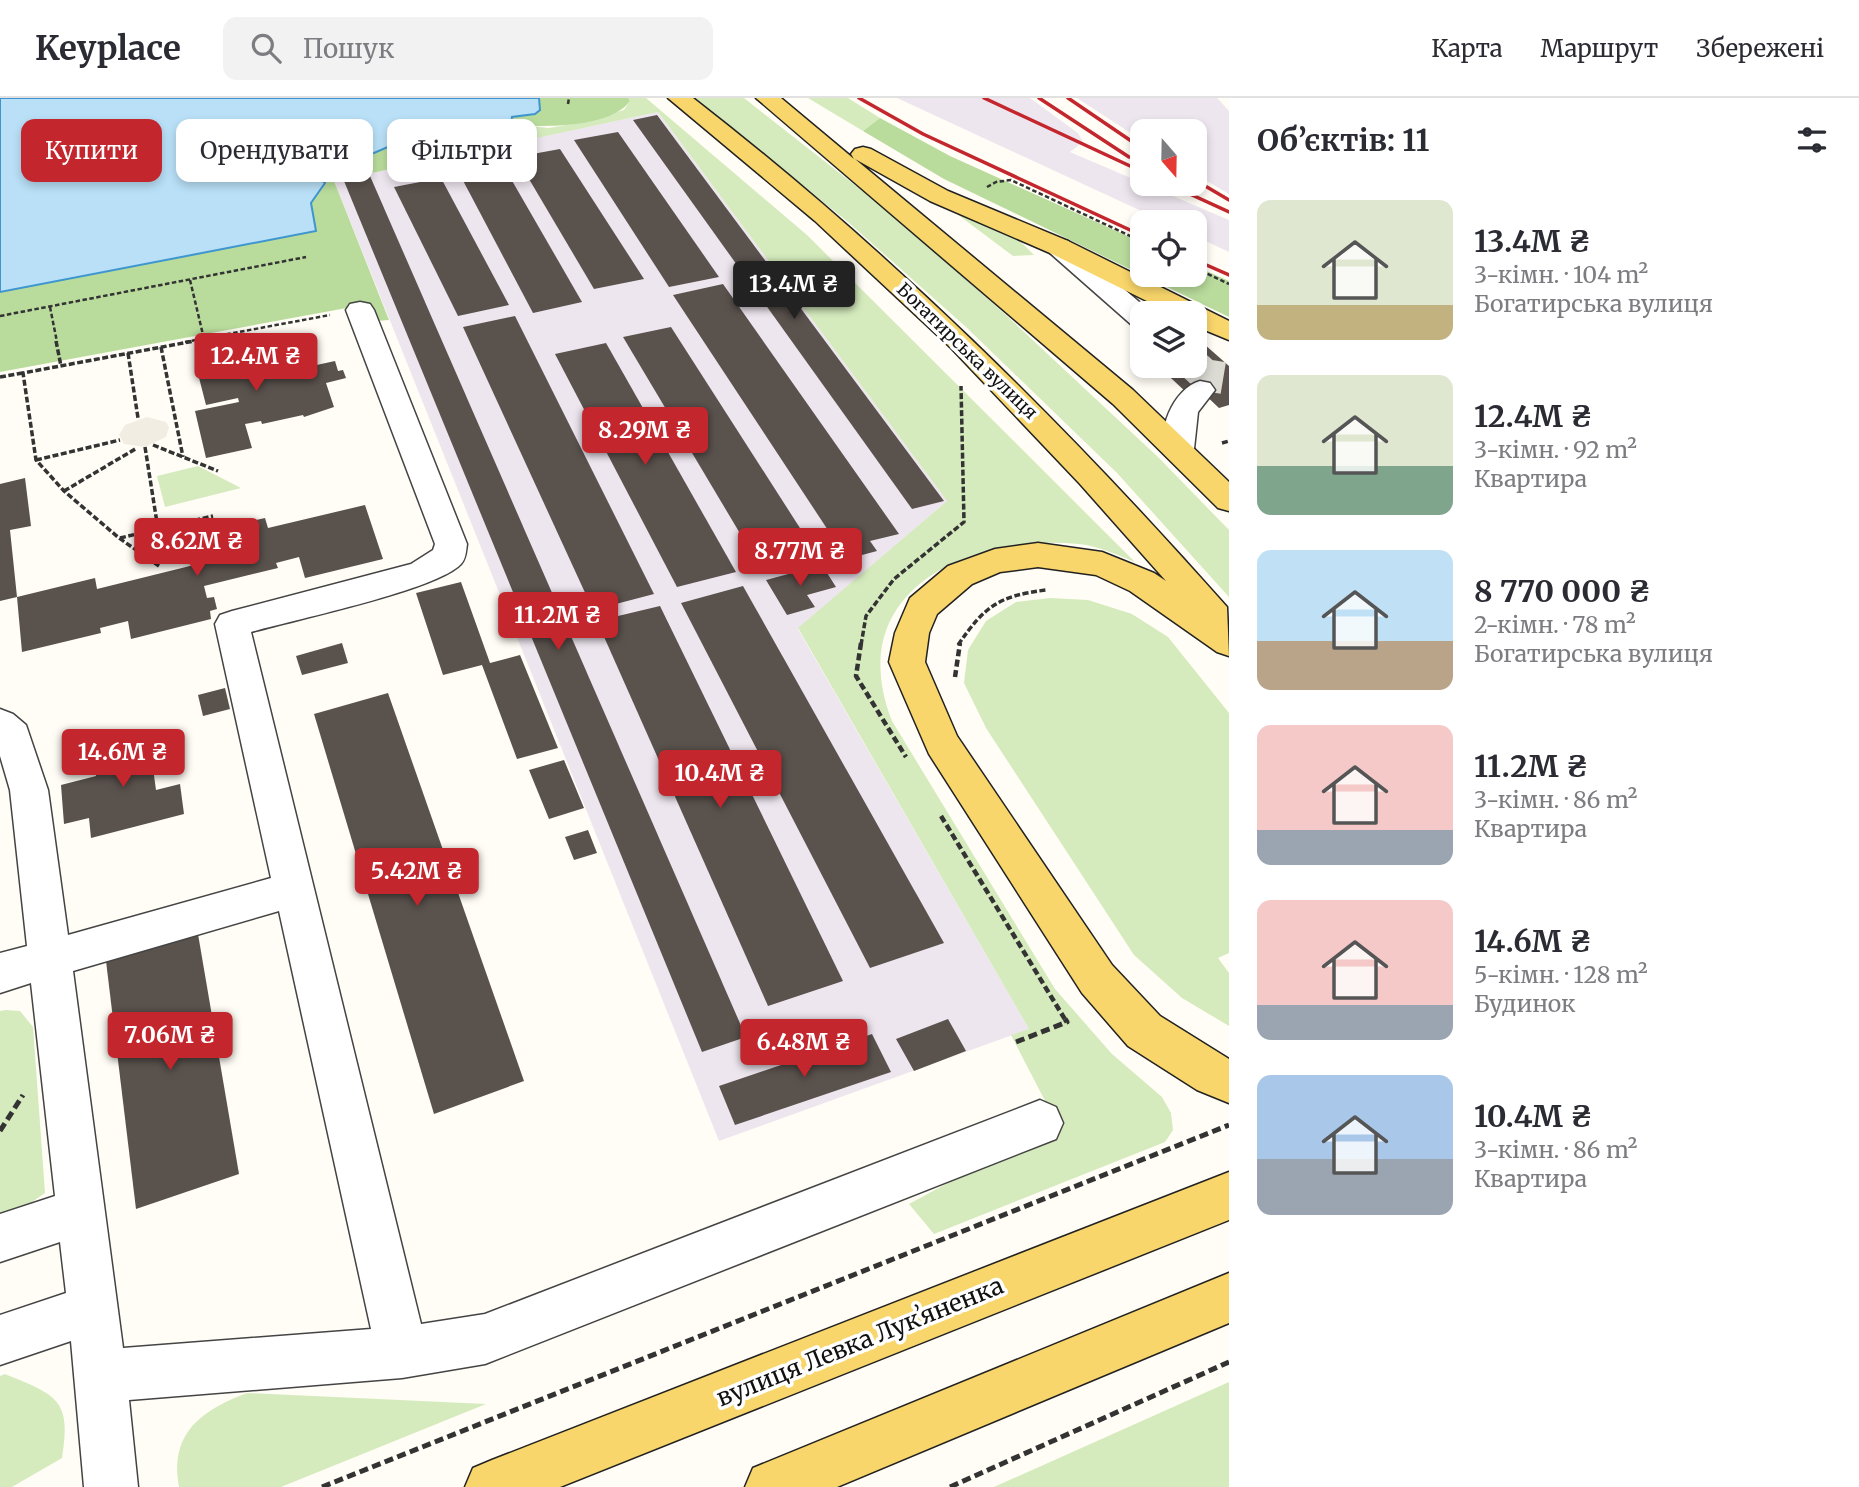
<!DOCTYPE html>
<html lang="uk">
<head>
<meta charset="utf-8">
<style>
  body { margin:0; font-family:Merriweather,serif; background:#f2f2f3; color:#2b2b33; height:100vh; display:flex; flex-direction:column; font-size:26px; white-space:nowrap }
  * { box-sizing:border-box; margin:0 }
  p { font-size:23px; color:#7c7c81 }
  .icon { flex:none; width:38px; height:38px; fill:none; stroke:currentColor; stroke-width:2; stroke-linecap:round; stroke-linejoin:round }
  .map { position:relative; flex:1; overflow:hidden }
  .side { display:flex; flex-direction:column; background:#fff; width:630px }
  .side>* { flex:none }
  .hud { position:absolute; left:21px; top:21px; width:665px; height:63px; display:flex; gap:14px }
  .needle { width:46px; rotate:160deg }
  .buttons { position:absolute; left:1130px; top:21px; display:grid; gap:14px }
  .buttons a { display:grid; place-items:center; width:77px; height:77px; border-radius:14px; background:#fff; box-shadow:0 4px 10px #0003; font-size:35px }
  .price { position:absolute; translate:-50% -60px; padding:0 16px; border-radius:7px; background:#c4262e; color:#fff; font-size:23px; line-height:46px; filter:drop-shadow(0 2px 4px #0008) }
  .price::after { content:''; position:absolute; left:50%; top:42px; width:21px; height:16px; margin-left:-10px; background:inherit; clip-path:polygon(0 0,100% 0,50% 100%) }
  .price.active { background:#222; color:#fff }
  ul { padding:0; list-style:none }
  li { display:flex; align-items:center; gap:21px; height:175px; padding:0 28px }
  li span { display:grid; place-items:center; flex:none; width:196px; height:140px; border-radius:14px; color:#555 }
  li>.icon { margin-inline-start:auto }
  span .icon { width:84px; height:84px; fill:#fffc; stroke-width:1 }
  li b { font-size:30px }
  h2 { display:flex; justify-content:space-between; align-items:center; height:84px; padding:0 28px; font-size:30px }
  .pill { padding:0 24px; border-radius:14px; background:#fff; box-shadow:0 4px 10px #0003; font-size:24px; line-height:63px }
  .pill.active { background:#c4262e; color:#fff }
  header { display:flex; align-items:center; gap:42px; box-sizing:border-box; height:98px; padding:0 35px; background:#fff; border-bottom:2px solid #e1e1e2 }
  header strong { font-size:33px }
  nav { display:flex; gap:38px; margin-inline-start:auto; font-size:24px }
  .search { width:490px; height:63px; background:#f2f2f3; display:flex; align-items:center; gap:18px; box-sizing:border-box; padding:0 24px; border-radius:14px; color:#7c7c81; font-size:26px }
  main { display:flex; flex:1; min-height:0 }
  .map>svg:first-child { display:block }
  .industrial { fill:#eee6ef }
  .green { fill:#d5ebbd }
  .forest { fill:#b9dc9c }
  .plaza { fill:#f1ede2 }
  .water { fill:#b9e0f7; stroke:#3f96cf; stroke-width:2 }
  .building { fill:#5a524d }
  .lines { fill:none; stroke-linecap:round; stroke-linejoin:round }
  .minor-tunnel { stroke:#dbdad3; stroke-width:32; stroke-dasharray:32 16; stroke-linecap:butt }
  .minor-casing { stroke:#444; stroke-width:3 }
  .major-casing { stroke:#222; stroke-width:3 }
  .path-far3 { stroke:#333; stroke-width:2.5; stroke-dasharray:4.5 2.5; stroke-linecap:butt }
  .path-far2 { stroke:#333; stroke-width:3.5; stroke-dasharray:6 2.5; stroke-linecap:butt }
  .path-far1 { stroke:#333; stroke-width:4.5; stroke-dasharray:7 3.5; stroke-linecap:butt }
  .path { stroke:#333; stroke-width:5; stroke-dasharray:9 4.5; stroke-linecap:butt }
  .minor { fill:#fff; fill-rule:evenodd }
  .major { fill:#f9d66b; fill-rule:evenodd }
  .rail { stroke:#c4262e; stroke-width:3.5 }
  .labels { text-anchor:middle; stroke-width:7; stroke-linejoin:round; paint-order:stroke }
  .far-street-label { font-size:18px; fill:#111; stroke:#fff }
  .near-street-label { font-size:24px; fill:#111; stroke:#fff }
</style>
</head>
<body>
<header>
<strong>Keyplace</strong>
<div class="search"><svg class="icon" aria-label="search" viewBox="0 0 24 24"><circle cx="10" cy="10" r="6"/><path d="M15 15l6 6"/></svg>Пошук</div>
<nav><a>Карта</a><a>Маршрут</a><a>Збережені</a></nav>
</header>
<main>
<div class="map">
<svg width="1229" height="1389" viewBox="0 0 1229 1389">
  <rect width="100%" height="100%" fill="#fffdf5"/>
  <g class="industrial">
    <path d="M897,0H1030L1078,35L1083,44L1070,54L1229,122V154L1195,138V124H1165Z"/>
    <path d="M1077,0H1217L1229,13V96L1195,76V33H1143V43Z"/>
    <path d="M658,14L947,403L798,531L1029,931L719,1043L334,83Z"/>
  </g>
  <g class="green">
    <path d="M628,0H646L807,137L1135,464C1117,457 1099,448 1079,446C969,435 841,493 892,623L1055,891L1112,956L1162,999L1171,1015L1173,1032L1165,1044L934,1136L909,1106L1057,1026L1011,937L1029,931L798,530L947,403L658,14L504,47L487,37L511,26L549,30L578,25L624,12L630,3Z"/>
    <path d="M694,0H744L888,113L1007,218L1159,360L1229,432V499L1117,375L966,229L848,124Z"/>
    <path d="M808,0H848L880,20L863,33Z"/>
    <path d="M949,110L1020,143L1034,157L1013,158Z"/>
    <path d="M198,368L241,390L165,409L157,378Z"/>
    <path d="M1050,500L1088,502L1132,516L1168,539L1229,615V855L1218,860L1229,875V928L1182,900L1134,857L986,630L964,585L968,552L986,523L1016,504Z"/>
    <path d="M6,912L20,913L33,929L45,1095L13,1117L0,1122V913Z"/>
    <path d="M5,1276C56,1297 72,1301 62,1360L12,1389H0V1278Z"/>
    <path d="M1229,1284V1389H994Z"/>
    <path d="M247,1295L486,1306L281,1389H179C169,1336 200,1313 247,1295Z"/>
  </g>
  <g class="forest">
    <path d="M539,0H628L630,3C611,30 541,30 511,26L512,19L535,16Z"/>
    <path d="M880,20L950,58L1143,145V177H1195V168L1229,183V219L944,81L863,33Z"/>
    <path d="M494,33L487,38L504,47L334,83L389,222L376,223L363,207L0,274V194L316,133L311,105L323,89L324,82L314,75L315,70L335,65L349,57L370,55L390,48L435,47L459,40H479Z"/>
  </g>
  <path class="plaza" d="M147,319L166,324L169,329L166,339L145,349L124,346L119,337L125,327Z"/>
  <path class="water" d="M0,0H539L540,12L535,16L512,19L511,26L479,40H459L435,47L390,48L374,55L349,57L335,65L315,70L314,75L325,85L311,105L316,133L0,194Z"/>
  <g class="building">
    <path d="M657,17L944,403L912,411L633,22Z"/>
    <path d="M618,34L719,179L669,189L574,42Z"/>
    <path d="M560,51L644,181L594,191L516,59Z"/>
    <path d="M503,67L582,204L533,215L459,75Z"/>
    <path d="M370,78L746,939L702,954L344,83Z"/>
    <path d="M441,80L509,207L458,218L394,89Z"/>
    <path d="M723,186L899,436L870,443L877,453L847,461L673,197Z"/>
    <path d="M515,218L654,496L593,512L463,229Z"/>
    <path d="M671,229L816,455L760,469L623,239Z"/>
    <path d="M250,237L252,243L264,241L266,246L273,244L277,257L269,259L273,273L288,270L289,273L335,263L338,273L343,272L346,280L326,285L334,309L304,319L303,317L262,326L261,323L245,326L252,350L206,360L195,313L239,304L238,300L206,307L196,268L204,266L202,259L233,253L230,241Z"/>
    <path d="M1195,238L1229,268V307L1219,310L1200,292L1187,295L1158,268H1195Z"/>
    <path d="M606,245L736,474L677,489L555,256Z"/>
    <path d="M25,380L31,428L10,432L17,499L0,503V386Z"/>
    <path d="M365,407L383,461L305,480L299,459L276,465L278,470L204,488L207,500L214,499L217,511L210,513L211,521L131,541L128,523L100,530L101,535L22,554L17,499L95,480L97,491L194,467L188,438L265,420L268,430Z"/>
    <path d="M822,467L836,489L807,497L815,509L787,517L766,482Z"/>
    <path d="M461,484L490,565L520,557L558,650L517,661L482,567L443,577L416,495Z"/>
    <path d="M743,488L944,845L870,870L681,505Z"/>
    <path d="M660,508L843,883L768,908L597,523Z"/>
    <path d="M342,545L348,565L302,577L296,558Z"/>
    <path d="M225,590L230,611L203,618L198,597Z"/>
    <path d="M388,595L524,983L434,1016L314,616Z"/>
    <path d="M168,634L172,658L152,663L156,692L180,686L184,716L91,740L89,720L64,726L61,687L96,678L93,653Z"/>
    <path d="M564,662L584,710L549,721L529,672Z"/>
    <path d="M588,732L597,755L574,762L565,739Z"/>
    <path d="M198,836L239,1076L136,1111L106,863Z"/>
    <path d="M948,921L966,953L914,973L896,941Z"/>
    <path d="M872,936L891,974L735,1027L719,988Z"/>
  </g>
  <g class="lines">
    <path class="minor-tunnel" d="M1195,268L1205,277L1229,281"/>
    <defs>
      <g id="minor">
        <path d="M1059,141L1068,143L1152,215H1143V230L1133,228L1050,155L1046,149L1050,143Z"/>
        <path d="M360,204L370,206L374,212L467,446C466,453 466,461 461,466C437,492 293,522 251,534L421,1226L485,1216L1040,1002L1056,1009L1063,1025L1056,1041L485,1266L402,1280L129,1302L138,1389H84L71,1243L0,1267V1217L66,1195L60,1144L0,1164V1116L55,1098L31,885L0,895V855L27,848L10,692L0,658V611L13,616L26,627L48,692L68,837L271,780L215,526L220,517L232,513L411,466L433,452L435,446L346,212L350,206ZM279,813L371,1231L123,1250L73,873Z"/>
        <path d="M1200,283L1210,285L1215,292L1198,314L1194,351L1190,358L1179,361L1168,358C1154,335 1174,290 1200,283Z"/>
      </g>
      <g id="major">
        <path d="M668,0H693C889,152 1063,324 1227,509L1229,558L1217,554L1130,493L1096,477L1038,469L1000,474L972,486L937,516L929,535L925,564L957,638L1112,867L1160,918L1229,961V1005L1197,992L1128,948L1082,895L929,656L889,564L895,535L910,500L948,468L995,451L1038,445L1102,454L1154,475L1166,483L1080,386L951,250L815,123Z"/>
        <path d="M756,0H781L854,61L851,56L855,51L863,49L871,51L948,93L1068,143L1229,223V242L1195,228V215H1171L1050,155L930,103L855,61L1133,292L1229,384V413L1218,410L1113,306Z"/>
        <path d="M1229,1074V1122L560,1389H465L473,1370L492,1362Z"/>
        <path d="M1229,1175V1225L837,1389H745L753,1370Z"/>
      </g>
    </defs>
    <use href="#minor" class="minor-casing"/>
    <use href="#major" class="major-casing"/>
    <g class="path-far3">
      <path d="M568,6L569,0"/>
      <path d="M987,89L996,84L1011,82L1143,144"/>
      <path d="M1195,170L1229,186"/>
      <path d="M190,182L204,241"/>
      <path d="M50,209L57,244"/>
      <path d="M0,218L306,159"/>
      <path d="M185,244L330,217"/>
    </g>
    <g class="path-far2">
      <path d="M56,243L61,268"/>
      <path d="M161,249L183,359"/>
      <path d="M128,255L138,320"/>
      <path d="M0,279L23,275"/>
      <path d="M1222,345L1229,343"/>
      <path d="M153,347L218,373"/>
      <path d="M145,349L158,431"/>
      <path d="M36,362L120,342"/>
      <path d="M64,393L137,350"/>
      <path d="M120,440L213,418"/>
      <path d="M159,468L119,440L64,393L36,362L23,275L194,243"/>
      <path d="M861,547L866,518L894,481L964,424L961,288"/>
      <path d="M958,547C985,508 998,498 1046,492"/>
    </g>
    <g class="path-far1">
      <path d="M861,545L856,578L906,659"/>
      <path d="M955,579L960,545"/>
      <path d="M941,718L1066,923"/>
    </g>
    <g class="path">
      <path d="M1016,944L1067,924L1065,921"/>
      <path d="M0,1033L23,997"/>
      <path d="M322,1389L1229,1027"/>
      <path d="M950,1389L1229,1264"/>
    </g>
    <use href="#minor" class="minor"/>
    <use href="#major" class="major"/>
    <g class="rail">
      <path d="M859,0L923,36L1143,138"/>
      <path d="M984,0L1143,74"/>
      <path d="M1039,0L1129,59"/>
      <path d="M1068,0L1143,51"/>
      <path d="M1195,82L1229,102"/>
      <path d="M1168,86L1229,114"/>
      <path d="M1195,162L1229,177"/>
    </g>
  </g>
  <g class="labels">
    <g class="far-street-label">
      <text transform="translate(967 253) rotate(44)" y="6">Богатирська вулиця</text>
    </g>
    <g class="near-street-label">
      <text transform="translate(860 1244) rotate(-22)" y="8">вулиця Левка Лукʼяненка</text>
    </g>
  </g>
</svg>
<div class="buttons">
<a><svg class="needle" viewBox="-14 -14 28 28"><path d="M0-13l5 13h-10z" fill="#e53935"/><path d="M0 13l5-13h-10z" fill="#7c7c81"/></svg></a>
<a><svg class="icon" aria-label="locate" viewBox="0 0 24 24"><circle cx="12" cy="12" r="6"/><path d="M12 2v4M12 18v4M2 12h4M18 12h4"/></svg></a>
<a><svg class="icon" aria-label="layers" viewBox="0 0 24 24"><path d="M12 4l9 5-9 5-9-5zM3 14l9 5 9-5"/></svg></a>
</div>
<b class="price active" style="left:794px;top:223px">13.4M ₴</b>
<b class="price" style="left:256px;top:295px">12.4M ₴</b>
<b class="price" style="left:645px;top:369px">8.29M ₴</b>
<b class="price" style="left:197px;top:480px">8.62M ₴</b>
<b class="price" style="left:800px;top:490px">8.77M ₴</b>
<b class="price" style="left:558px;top:554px">11.2M ₴</b>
<b class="price" style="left:123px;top:691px">14.6M ₴</b>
<b class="price" style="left:720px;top:712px">10.4M ₴</b>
<b class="price" style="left:417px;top:810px">5.42M ₴</b>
<b class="price" style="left:170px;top:974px">7.06M ₴</b>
<b class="price" style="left:804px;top:981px">6.48M ₴</b>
<div class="hud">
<a class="pill active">Купити</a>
<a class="pill">Орендувати</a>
<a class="pill">Фільтри</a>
</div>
</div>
<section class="side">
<h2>Об’єктів: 11<svg class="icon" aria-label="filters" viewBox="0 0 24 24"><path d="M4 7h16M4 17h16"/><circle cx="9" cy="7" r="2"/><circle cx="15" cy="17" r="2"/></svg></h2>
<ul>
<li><span style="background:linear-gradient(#dfe7d0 75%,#c2b280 0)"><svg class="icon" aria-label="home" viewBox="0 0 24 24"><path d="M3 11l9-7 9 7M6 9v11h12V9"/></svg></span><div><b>13.4M ₴</b><p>3-кімн. · 104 m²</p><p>Богатирська вулиця</p></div></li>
<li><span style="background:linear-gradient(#dfe7d0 65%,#7fa58c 0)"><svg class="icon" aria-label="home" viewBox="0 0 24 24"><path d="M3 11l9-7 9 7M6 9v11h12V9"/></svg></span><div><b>12.4M ₴</b><p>3-кімн. · 92 m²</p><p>Квартира</p></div></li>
<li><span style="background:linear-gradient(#bfe0f5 65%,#b9a48a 0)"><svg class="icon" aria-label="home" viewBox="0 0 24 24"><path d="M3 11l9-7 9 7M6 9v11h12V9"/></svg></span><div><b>8 770 000 ₴</b><p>2-кімн. · 78 m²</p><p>Богатирська вулиця</p></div></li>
<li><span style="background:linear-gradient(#f6c9c9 75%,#9aa5b1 0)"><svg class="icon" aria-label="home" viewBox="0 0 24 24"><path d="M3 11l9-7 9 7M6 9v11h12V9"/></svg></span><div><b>11.2M ₴</b><p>3-кімн. · 86 m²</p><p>Квартира</p></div></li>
<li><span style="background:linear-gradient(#f6c9c9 75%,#9aa5b1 0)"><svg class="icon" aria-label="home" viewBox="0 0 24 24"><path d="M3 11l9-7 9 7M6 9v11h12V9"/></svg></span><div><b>14.6M ₴</b><p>5-кімн. · 128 m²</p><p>Будинок</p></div></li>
<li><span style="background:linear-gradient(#a9c7e8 60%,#9aa5b1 0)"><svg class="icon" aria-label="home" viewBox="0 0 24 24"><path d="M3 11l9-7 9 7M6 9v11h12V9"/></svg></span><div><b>10.4M ₴</b><p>3-кімн. · 86 m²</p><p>Квартира</p></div></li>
</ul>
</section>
</main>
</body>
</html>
